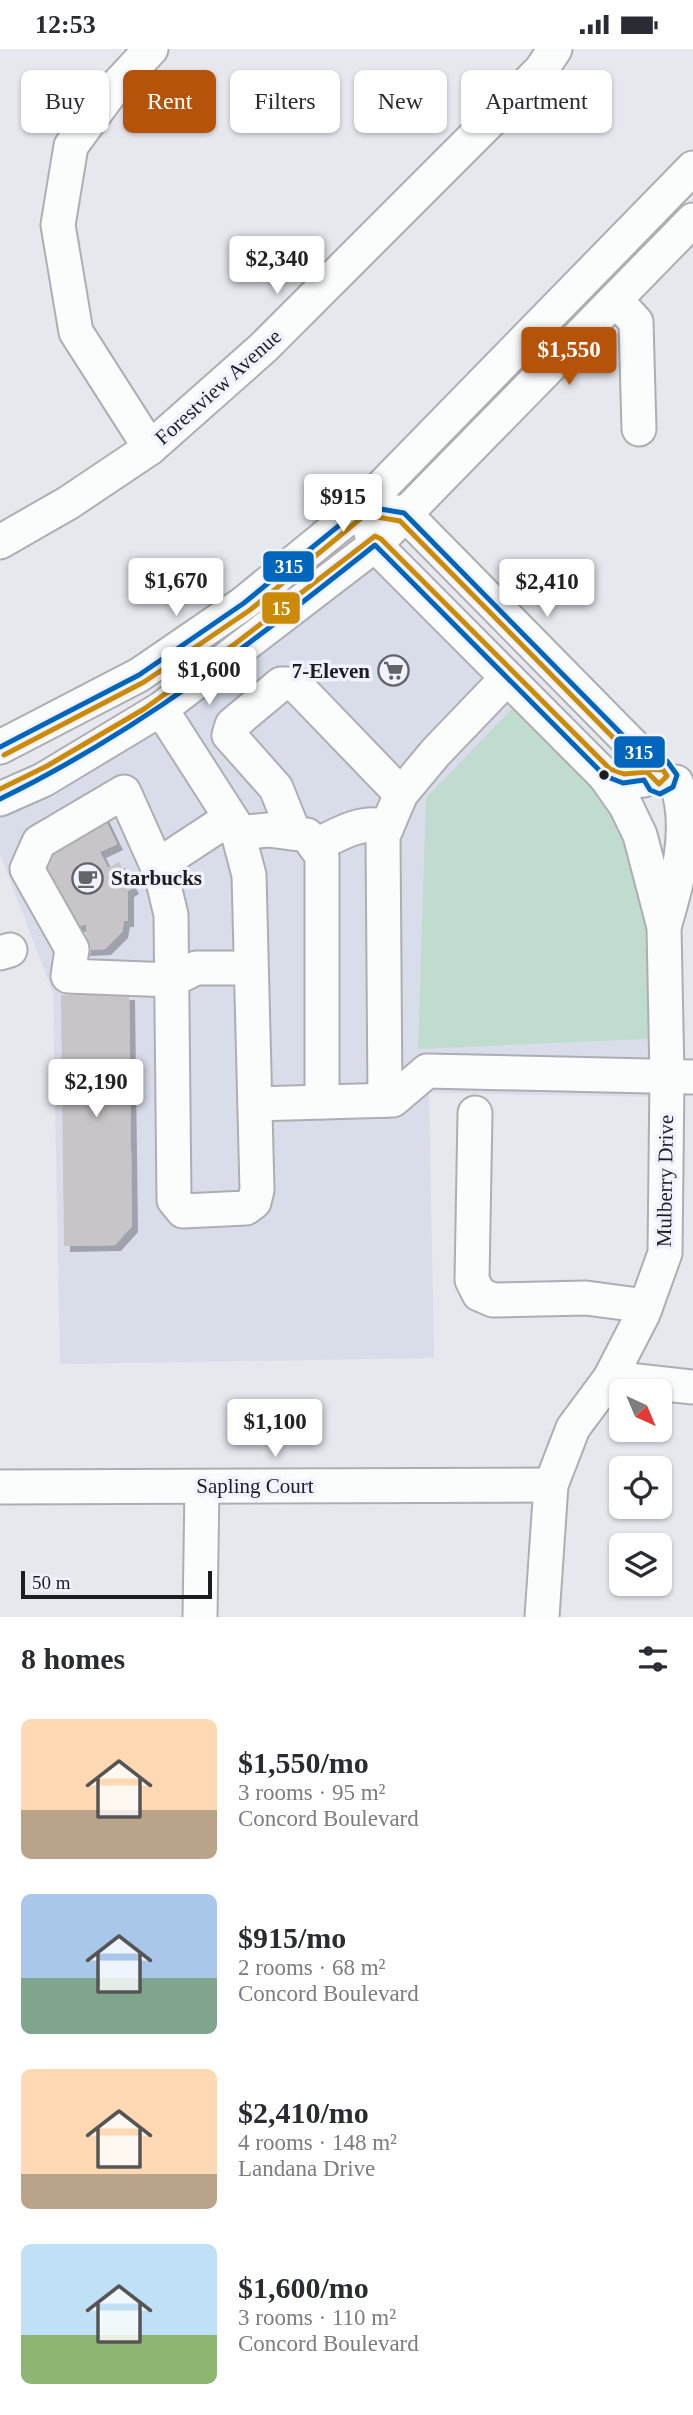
<!DOCTYPE html>
<html lang="en">
<head>
<meta charset="utf-8">
<style>
  body { margin:0; font-family:"Times New Roman",serif; background:#f2f2f3; color:#2b2b33; height:100vh; display:flex; flex-direction:column; font-size:26px; white-space:nowrap }
  * { box-sizing:border-box; margin:0 }
  p { font-size:23px; color:#7c7c81 }
  .icon { flex:none; width:38px; height:38px; fill:none; stroke:currentColor; stroke-width:2; stroke-linecap:round; stroke-linejoin:round }
  .map { position:relative; height:1568px; overflow:hidden }
  .panel { display:flex; flex-direction:column; background:#fff; flex:1 }
  .panel>* { flex:none }
  .top-card { position:absolute; left:21px; top:21px; width:651px; height:63px; display:flex; gap:14px }
  .needle { width:46px; rotate:136deg }
  .tools { position:absolute; left:609px; top:1330px; display:grid; gap:14px }
  .tools a { display:grid; place-items:center; width:63px; height:63px; border-radius:10px; background:#fff; box-shadow:0 2px 5px #0004; font-size:35px }
  .scale { position:absolute; left:21px; bottom:18px; width:191px; box-sizing:border-box; padding-left:7px; border:4px solid #1b1d20; border-top:0; font-size:19px; line-height:24px; white-space:nowrap; color:#1b1d20; -webkit-text-stroke:5px #f0f3ff; paint-order:stroke }
  .price { position:absolute; translate:-50% -60px; padding:0 16px; border-radius:7px; background:#fff; color:#222; font-size:23px; line-height:46px; filter:drop-shadow(0 2px 4px #0008) }
  .price::after { content:''; position:absolute; left:50%; top:42px; width:21px; height:16px; margin-left:-10px; background:inherit; clip-path:polygon(0 0,100% 0,50% 100%) }
  .price.on { background:#b45309; color:#fff }
  ul { padding:0; list-style:none }
  li { display:flex; align-items:center; gap:21px; height:175px; padding:0 21px }
  li span { display:grid; place-items:center; flex:none; width:196px; height:140px; border-radius:10px; color:#555 }
  li>.icon { margin-inline-start:auto }
  span .icon { width:84px; height:84px; fill:#fffc; stroke-width:1 }
  li b { font-size:30px }
  h2 { display:flex; justify-content:space-between; align-items:center; height:84px; padding:0 21px; font-size:30px }
  .chip { padding:0 24px; border-radius:10px; background:#fff; box-shadow:0 2px 5px #0004; font-size:24px; line-height:63px }
  .chip.on { background:#b45309; color:#fff }
  .status { display:flex; justify-content:space-between; align-items:center; height:49px; padding:0 35px; background:#fff; direction:ltr }
  .status svg { height:19px; fill:currentColor }
  .map>svg:first-child { display:block }
  .built { fill:#d9ddea }
  .green { fill:#c0dccf }
  .building { fill:#c7c5c8; filter:url(#shadow) }
  .lines { fill:none; stroke-linecap:round; stroke-linejoin:round }
  .minor-casing { stroke:#adaeb3; stroke-width:37 }
  .minor { stroke:#fbfcfc; stroke-width:33 }
  .bus-1-casing { stroke:#f0f3ff; stroke-width:10 }
  .bus-2-casing { stroke:#f0f3ff; stroke-width:10 }
  .bus-1 { stroke:#0065bd; stroke-width:5 }
  .bus-2 { stroke:#cb8b06; stroke-width:5 }
  .bus-dot { fill:#1b1d20; stroke:#f0f3ff; stroke-width:2.5 }
  .labels { text-anchor:middle; stroke-width:7; stroke-linejoin:round; paint-order:stroke }
  .street-label { font-size:21px; fill:#1b1d20; stroke:#f0f3ff }
  .poi-label { font-size:21px; font-weight:bold; fill:#1b1d20; stroke:#f0f3ff; text-anchor:end }
  .line-badge { stroke:#f0f3ff; stroke-width:2.5 }
  .badge-label { font-size:19px; text-anchor:middle; font-weight:bold; fill:#fff }
</style>
</head>
<body>
<div class="status"><b>12:53</b><svg viewBox="0 0 49 12"><path d="M0 12V9h3v3zM5 12V6h3v6zM10 12V3h3v9zM15 12V0h3v12zM26 1h20v11H26zM47 4h2v5h-2z"/></svg></div>
<div class="map">
<svg width="693" height="1568" viewBox="0 0 693 1568">
  <defs>
    <filter id="shadow"><feDropShadow dx="6" dy="6" stdDeviation="0" flood-color="#0004"/></filter>
  </defs>
  <rect width="100%" height="100%" fill="#e6e8ee"/>
  <path class="built" d="M375,496L525,646L666,989L667,1048L429,1044L434,1309L60,1315L53,944L0,805V750Z"/>
  <path class="green" d="M525,646L626,757L666,989L418,1000L426,749Z"/>
  <g class="building">
    <path d="M102,764L117,795L100,803L108,819L119,813L133,839L128,842V872H124L122,883L105,900L84,901L87,875L72,879L41,813Z"/>
    <path d="M129,945L132,1177L115,1196L64,1197L61,946Z"/>
  </g>
  <g class="lines">
    <defs>
      <g id="minor">
        <path d="M616,251L636,273L639,380"/>
        <path d="M150,399L76,283L58,176L71,97L110,44L151,0"/>
        <path d="M384,461L404,464L650,714"/>
        <path d="M368,474L375,496L605,727L623,734L644,731"/>
        <path d="M0,493L68,454L150,399L264,298L541,21L555,0"/>
        <path d="M161,660L236,777L249,826L257,1141L254,1153L246,1159L183,1162L174,1151L171,866L162,828L124,743L39,793L27,820L72,900L68,927L172,931L196,919H251"/>
        <path d="M0,698L139,626L244,554L363,457L693,119"/>
        <path d="M0,750L43,731L161,660L375,496L693,171"/>
        <path d="M237,784L268,781L307,786L322,807V1053"/>
        <path d="M294,784L276,739L229,686L232,676L281,635H295L401,745"/>
        <path d="M315,797C337,786 362,770 387,778"/>
        <path d="M157,817L230,769"/>
        <path d="M664,878C677,835 693,778 676,733"/>
        <path d="M0,904L10,901"/>
        <path d="M385,1051L383,787L401,745L436,703L507,629"/>
        <path d="M255,1055L393,1051L427,1022L693,1028"/>
        <path d="M475,1064L472,1231L479,1245L493,1251L586,1249L646,1257"/>
        <path d="M610,1329L693,1338"/>
        <path d="M0,1438L551,1436"/>
        <path d="M200,1568L202,1438"/>
        <path d="M542,1568L551,1436L573,1379L610,1329L643,1265L665,1204L667,1028L664,878L640,786L626,757L605,727"/>
      </g>
    </defs>
    <use href="#minor" class="minor-casing"/>
    <use href="#minor" class="minor"/>
    <defs>
      <path id="bus-1" d="M0,698L139,626L244,554L363,457L404,464L650,714L667,712L677,726L673,738L660,745L650,741L644,731L623,734L605,727L375,496C256,591 138,683 0,750"/>
      <path id="bus-2" d="M0,740L47,717L144,660L236,594L375,487L381,490L610,720L624,725L647,723L659,735L667,727L663,721L644,720L400,472L365,466L250,561L144,633L4,706"/>
    </defs>
    <use href="#bus-1" class="bus-1-casing"/>
    <use href="#bus-2" class="bus-2-casing"/>
    <use href="#bus-1" class="bus-1"/>
    <use href="#bus-2" class="bus-2"/>
  </g>
  <defs>
    <symbol id="supermarket-ring" viewBox="-11 -11 22 22"><circle r="9.5" fill="#f0f3ff" stroke="#626468" stroke-width="1.5"/><path d="M-6-5.5h2.5l.6 2H6L4.5 2H-2.5L-4.4-4H-6ZM-1.5 3.2a1.3 1.3 0 1 0 .1 0ZM3 3.2a1.3 1.3 0 1 0 .1 0Z" fill="#626468"/></symbol>
    <symbol id="cafe-ring" viewBox="-11 -11 22 22"><circle r="9.5" fill="#f0f3ff" stroke="#626468" stroke-width="1.5"/><path d="M-5.5-4.5H6V0H3Q3 3.5 0 3.5H-2.5Q-5.5 3.5-5.5 0ZM3-3.2v2h1.7v-2ZM-6 4.5H4V6H-6Z" fill="#626468"/></symbol>
  </defs>
  <g fill-rule="evenodd">
    <use href="#supermarket-ring" x="376" y="604" width="35" height="35"/>
    <use href="#cafe-ring" x="70" y="812" width="35" height="35"/>
  </g>
  <circle class="bus-dot" cx="604" cy="726" r="6"/>
  <g class="labels">
    <g class="street-label">
      <text transform="translate(218 338) rotate(-42)" y="7">Forestview Avenue</text>
      <text transform="translate(665 1132) rotate(-89)" y="7">Mulberry Drive</text>
      <text x="255" y="1444">Sapling Court</text>
    </g>
    <g class="poi-label">
      <text x="370" y="629">7-Eleven</text>
      <text x="111" y="836" text-anchor="start">Starbucks</text>
    </g>
  </g>
  <g class="line-badge">
    <rect x="262" y="501" width="53" height="33" rx="7" fill="#0065bd"/>
    <rect x="261" y="542" width="40" height="34" rx="7" fill="#cb8b06"/>
    <rect x="613" y="686" width="53" height="34" rx="7" fill="#0065bd"/>
  </g>
  <g class="badge-label">
    <text x="289" y="524">315</text>
    <text x="281" y="566">15</text>
    <text x="639" y="710">315</text>
  </g>
</svg>
<div class="tools">
<a><svg class="needle" viewBox="-14 -14 28 28"><path d="M0-13l5 13h-10z" fill="#e53935"/><path d="M0 13l5-13h-10z" fill="#7c7c81"/></svg></a>
<a><svg class="icon" aria-label="locate" viewBox="0 0 24 24"><circle cx="12" cy="12" r="6"/><path d="M12 2v4M12 18v4M2 12h4M18 12h4"/></svg></a>
<a><svg class="icon" aria-label="layers" viewBox="0 0 24 24"><path d="M12 4l9 5-9 5-9-5zM3 14l9 5 9-5"/></svg></a>
</div>
<div class="scale">50 m</div>
<b class="price" style="left:277px;top:247px">$2,340</b>
<b class="price on" style="left:569px;top:338px">$1,550</b>
<b class="price" style="left:343px;top:485px">$915</b>
<b class="price" style="left:176px;top:569px">$1,670</b>
<b class="price" style="left:547px;top:570px">$2,410</b>
<b class="price" style="left:209px;top:658px">$1,600</b>
<b class="price" style="left:96px;top:1070px">$2,190</b>
<b class="price" style="left:275px;top:1410px">$1,100</b>
<div class="top-card">
<a class="chip">Buy</a>
<a class="chip on">Rent</a>
<a class="chip">Filters</a>
<a class="chip">New</a>
<a class="chip">Apartment</a>
</div>
</div>
<section class="panel">
<h2>8 homes<svg class="icon" aria-label="filters" viewBox="0 0 24 24"><path d="M4 7h16M4 17h16"/><circle cx="9" cy="7" r="2"/><circle cx="15" cy="17" r="2"/></svg></h2>
<ul>
<li><span style="background:linear-gradient(#ffd9b3 65%,#b9a48a 0)"><svg class="icon" aria-label="home" viewBox="0 0 24 24"><path d="M3 11l9-7 9 7M6 9v11h12V9"/></svg></span><div><b>$1,550/mo</b><p>3 rooms · 95 m²</p><p>Concord Boulevard</p></div></li>
<li><span style="background:linear-gradient(#a9c7e8 60%,#7fa58c 0)"><svg class="icon" aria-label="home" viewBox="0 0 24 24"><path d="M3 11l9-7 9 7M6 9v11h12V9"/></svg></span><div><b>$915/mo</b><p>2 rooms · 68 m²</p><p>Concord Boulevard</p></div></li>
<li><span style="background:linear-gradient(#ffd9b3 75%,#b9a48a 0)"><svg class="icon" aria-label="home" viewBox="0 0 24 24"><path d="M3 11l9-7 9 7M6 9v11h12V9"/></svg></span><div><b>$2,410/mo</b><p>4 rooms · 148 m²</p><p>Landana Drive</p></div></li>
<li><span style="background:linear-gradient(#bfe0f5 65%,#8fb573 0)"><svg class="icon" aria-label="home" viewBox="0 0 24 24"><path d="M3 11l9-7 9 7M6 9v11h12V9"/></svg></span><div><b>$1,600/mo</b><p>3 rooms · 110 m²</p><p>Concord Boulevard</p></div></li>
</ul>
</section>
</body>
</html>
